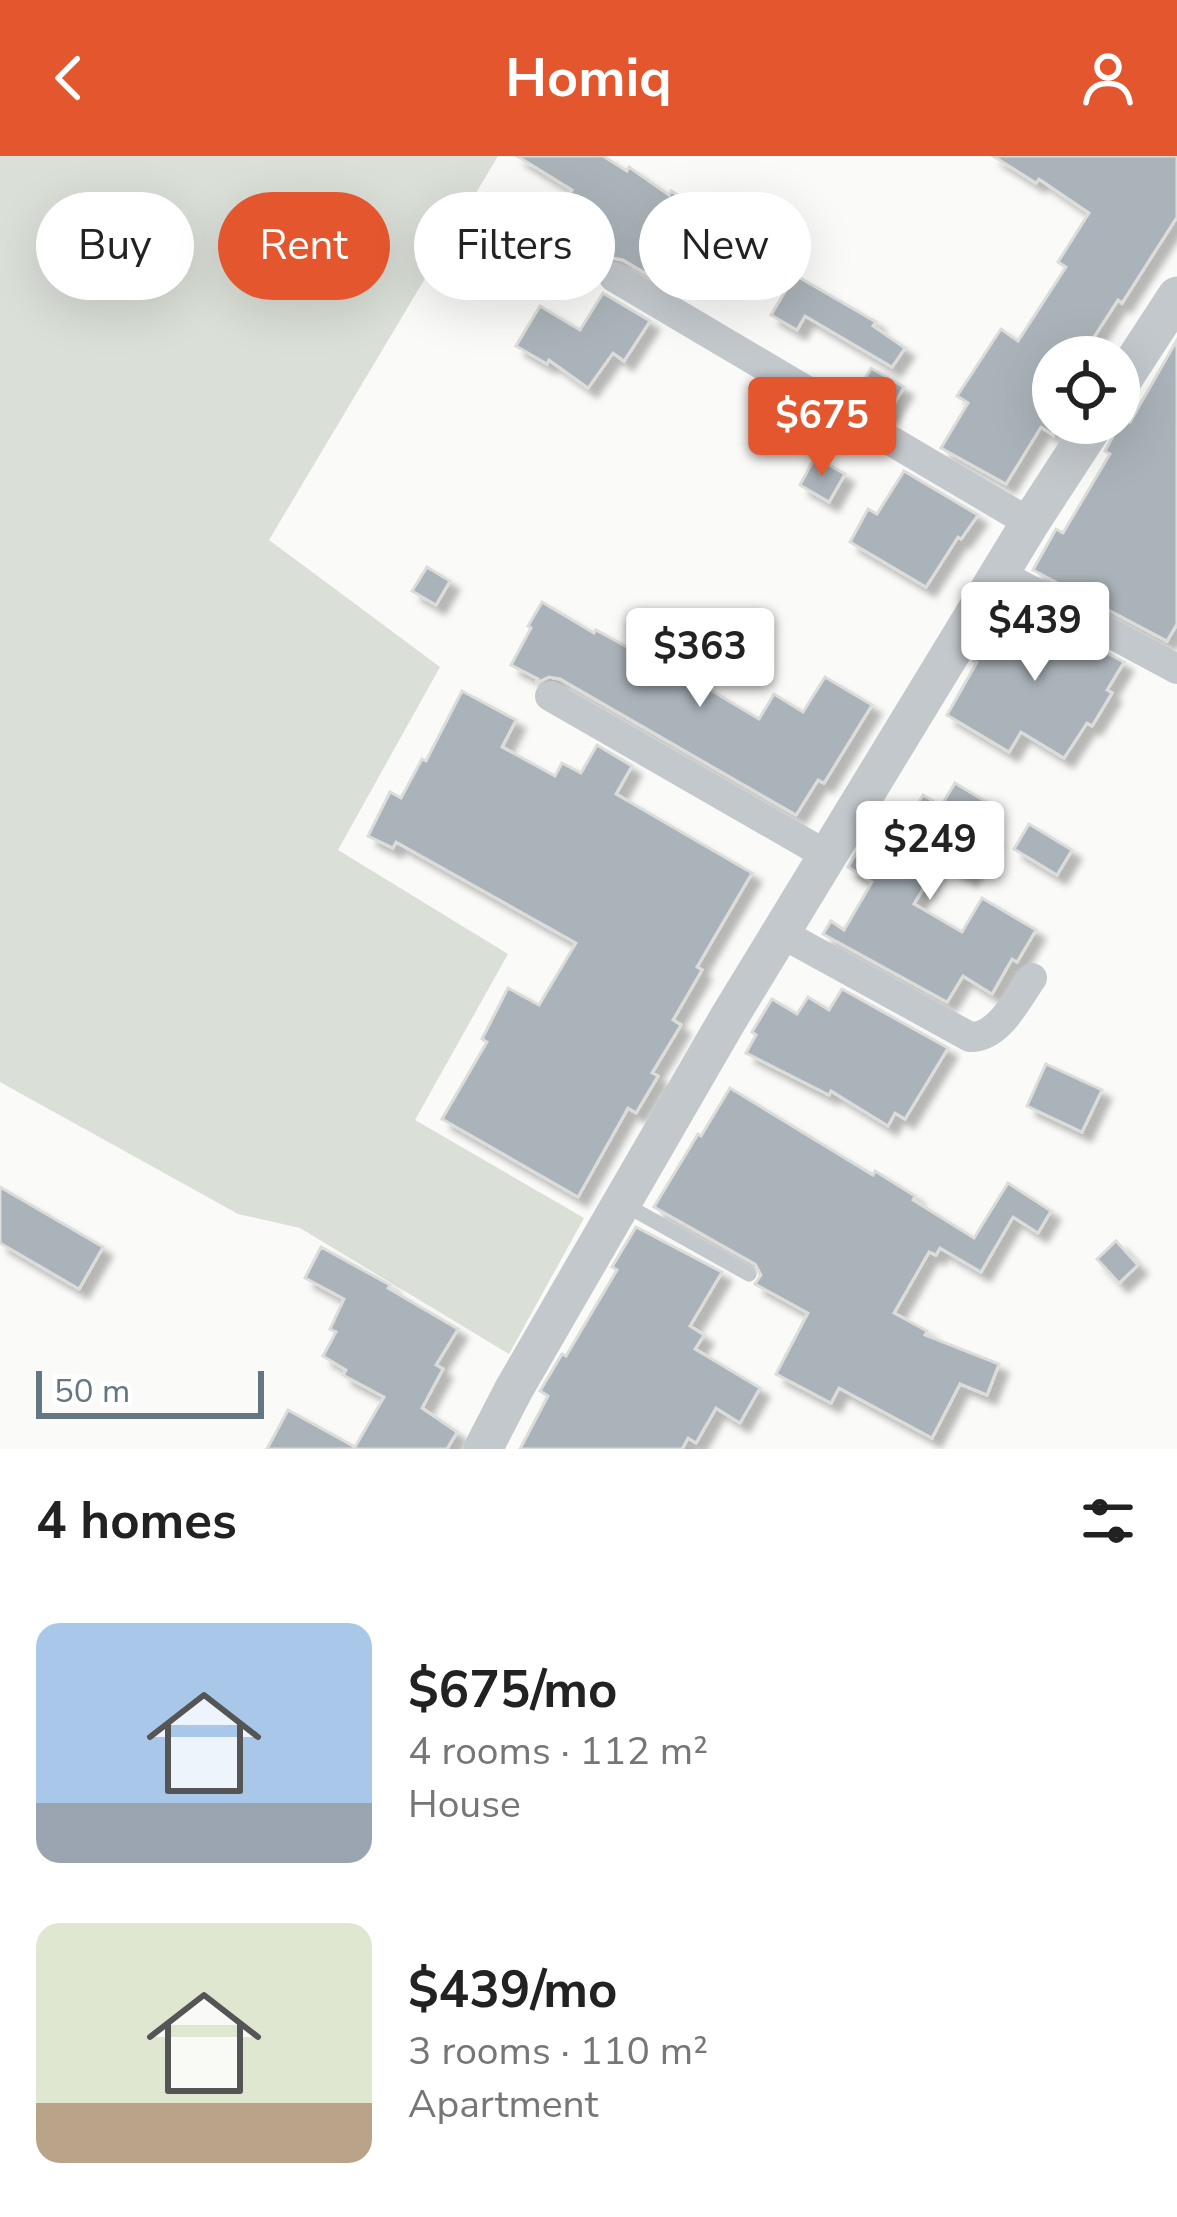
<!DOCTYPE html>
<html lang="en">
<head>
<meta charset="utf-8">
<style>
  body { margin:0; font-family:"Nunito Sans",sans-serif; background:#f6f6f6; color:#222; height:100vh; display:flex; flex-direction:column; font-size:45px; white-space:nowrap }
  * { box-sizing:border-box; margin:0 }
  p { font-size:39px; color:#767676 }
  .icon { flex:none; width:66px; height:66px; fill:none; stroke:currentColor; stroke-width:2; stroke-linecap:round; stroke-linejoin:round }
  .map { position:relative; height:1293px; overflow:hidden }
  .details { display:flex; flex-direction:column; background:#fff; flex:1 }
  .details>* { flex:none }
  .hud { position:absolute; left:36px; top:36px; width:1107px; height:108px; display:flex; gap:24px }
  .tools { position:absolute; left:1032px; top:180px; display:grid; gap:24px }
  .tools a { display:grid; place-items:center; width:108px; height:108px; border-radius:50%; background:#fff; box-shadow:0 12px 48px #0002; font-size:60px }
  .scale { position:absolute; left:36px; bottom:30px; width:228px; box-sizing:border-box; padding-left:12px; border:6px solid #657683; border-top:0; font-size:33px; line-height:42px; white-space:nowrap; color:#657683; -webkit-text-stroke:9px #fff; paint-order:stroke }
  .price { position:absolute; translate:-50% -102px; padding:0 27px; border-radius:12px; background:#fff; color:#222; font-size:39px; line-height:78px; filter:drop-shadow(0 3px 6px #0008) }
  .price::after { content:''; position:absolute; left:50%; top:72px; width:36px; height:27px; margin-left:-18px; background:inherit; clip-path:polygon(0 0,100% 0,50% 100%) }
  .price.selected { background:#e4572e; color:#fff }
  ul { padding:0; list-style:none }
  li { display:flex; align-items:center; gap:36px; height:300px; padding:0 36px }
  li span { display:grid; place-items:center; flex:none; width:336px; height:240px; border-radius:24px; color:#555 }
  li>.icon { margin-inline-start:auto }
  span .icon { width:144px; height:144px; fill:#fffc; stroke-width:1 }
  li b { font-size:51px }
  h2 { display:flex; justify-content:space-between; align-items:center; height:144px; padding:0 36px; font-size:51px }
  .pill { padding:0 42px; border-radius:54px; background:#fff; box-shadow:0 12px 48px #0002; font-size:42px; line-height:108px }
  .pill.selected { background:#e4572e; color:#fff }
  header { display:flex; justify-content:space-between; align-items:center; height:156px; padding:0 36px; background:#e4572e; color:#fff; font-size:54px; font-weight:700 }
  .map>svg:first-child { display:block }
  .green { fill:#dadfd7 }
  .building { fill:#aab3b9; stroke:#dcdcda; stroke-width:3; filter:url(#shadow) }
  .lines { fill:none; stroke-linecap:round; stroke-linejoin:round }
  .service { stroke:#c3c8cc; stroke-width:15 }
  .minor { stroke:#c3c8cc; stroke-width:30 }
  .tertiary { stroke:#c3c8cc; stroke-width:39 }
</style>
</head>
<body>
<header><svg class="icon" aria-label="back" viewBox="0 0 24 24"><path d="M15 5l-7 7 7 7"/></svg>Homiq<svg class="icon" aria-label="person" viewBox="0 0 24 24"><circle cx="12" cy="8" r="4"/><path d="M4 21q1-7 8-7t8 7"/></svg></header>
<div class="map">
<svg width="1177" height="1293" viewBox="0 0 1177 1293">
  <defs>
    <filter id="shadow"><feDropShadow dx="9" dy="9" stdDeviation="3" flood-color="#0004"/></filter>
  </defs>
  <rect width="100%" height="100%" fill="#fafaf8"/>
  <path class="green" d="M0,0H498L269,384L440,511L338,694L508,798L415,964L584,1062L509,1198L300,1072L238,1058L0,926Z"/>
  <g class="building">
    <path d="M517,0H603L627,15L629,11L669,39L671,35L709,58L708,60L741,78L716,124L680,103L664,128L623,104L613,102L600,108L550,70L572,34Z"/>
    <path d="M993,0H1177V61L1122,147L1118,144L1081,201H1053V279L1041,271L1006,328L941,292L968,247L957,240L1001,173L1018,185L1066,111L1058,106L1089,57L1039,23L1036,27Z"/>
    <path d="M795,119L876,166L873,170L905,192L892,211L805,160L797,174L771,159Z"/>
    <path d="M603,137L650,165L624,205L613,197L588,232L549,204L547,208L516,190L540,150L580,174Z"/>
    <path d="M1177,184V468L1167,485L1033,414L1056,373L1063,377L1110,298L1105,295L1118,271L1124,262L1130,266Z"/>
    <path d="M871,212L904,231L887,260L855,241Z"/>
    <path d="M815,301L845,318L829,346L800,329Z"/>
    <path d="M904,315L978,359L961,383L958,381L926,431L850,386L868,353L877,358Z"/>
    <path d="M427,411L450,425L436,449L412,435Z"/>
    <path d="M542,446L594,477L596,474L655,506L657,502L759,563L774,538L803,556L825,521L872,549L824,627L818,624L796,659L560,523L549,521L536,527L538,523L511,509L531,472L528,470Z"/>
    <path d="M1010,446L1124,506L1107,534L1112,537L1092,570L1087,567L1064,602L1021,576L1009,596L947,559L977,506L974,505Z"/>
    <path d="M462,535L516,564L502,591L555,620L562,607L581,617L597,589L632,610L616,638L752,717L697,811L702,814L673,864L681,869L652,917L658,920L636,957L628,952L578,1041L442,963L487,886L482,883L508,832L539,849L576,787L396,686L393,692L368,680L390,636L401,642L422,603L426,605Z"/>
    <path d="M955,627L988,647L974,670L992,680L968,721L940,704L914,748L962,776L982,742L1036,774L1017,806L1012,803L992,838L963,820L947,846L823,778L831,765L844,774L872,726L848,711L872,672L896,686L923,639L941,650Z"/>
    <path d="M1029,668L1072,694L1057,719L1014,693Z"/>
    <path d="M842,833L948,892L905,963L895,957L888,970L831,935L829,939L746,897L756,879L752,876L772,843L797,858L808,841L829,854Z"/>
    <path d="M1046,908L1102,934L1082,976L1027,950Z"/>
    <path d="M730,932L873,1019L875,1015L915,1040L913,1044L974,1082L1008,1027L1051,1055L1038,1077L1013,1061L981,1116L940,1092L936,1099L929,1096L894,1157L927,1175L925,1179L999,1208L987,1239L960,1228L932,1282L839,1232L831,1247L776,1218L808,1157L755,1128L761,1119L755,1108L654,1051L698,978L701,980Z"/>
    <path d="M0,1031L103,1091L79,1133L0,1087Z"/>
    <path d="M636,1071L722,1116L690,1170L704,1179L695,1193L760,1232L740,1267L716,1252L696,1287L688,1282L682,1293H520L548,1240L540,1235L562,1198L566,1200L617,1114L612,1111Z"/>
    <path d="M1116,1085L1138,1109L1119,1127L1097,1103Z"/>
    <path d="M321,1091L390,1129L388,1132L458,1173L436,1209L443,1213L422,1252L457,1276L447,1293H267L288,1254L355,1291L384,1241L343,1219L346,1214L323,1200L336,1176L330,1173L344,1143L305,1122Z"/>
  </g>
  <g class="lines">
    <path class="service" d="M622,1047L749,1118"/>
    <g class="minor">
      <path d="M614,121L1030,367"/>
      <path d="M1000,418L1177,513"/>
      <path d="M550,540L828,700"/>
      <path d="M781,777L970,881C999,882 1017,843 1032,822"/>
    </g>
    <g class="tertiary">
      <path d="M1119,229L1177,140"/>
      <path d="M483,1293L514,1233L728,863L1030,367L1095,267"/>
    </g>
  </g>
</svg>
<div class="tools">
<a><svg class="icon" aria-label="locate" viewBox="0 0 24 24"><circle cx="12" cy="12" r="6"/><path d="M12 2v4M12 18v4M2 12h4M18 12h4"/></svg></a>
</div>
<div class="scale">50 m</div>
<b class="price selected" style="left:822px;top:323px">$675</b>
<b class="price" style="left:1035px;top:528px">$439</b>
<b class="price" style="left:700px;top:554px">$363</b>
<b class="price" style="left:930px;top:747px">$249</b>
<div class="hud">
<a class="pill">Buy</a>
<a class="pill selected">Rent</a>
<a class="pill">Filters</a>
<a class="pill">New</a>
</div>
</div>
<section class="details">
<h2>4 homes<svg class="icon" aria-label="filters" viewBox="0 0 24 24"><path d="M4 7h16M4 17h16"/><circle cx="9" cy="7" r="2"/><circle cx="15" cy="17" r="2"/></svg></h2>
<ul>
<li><span style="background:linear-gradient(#a9c7e8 75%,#9aa5b1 0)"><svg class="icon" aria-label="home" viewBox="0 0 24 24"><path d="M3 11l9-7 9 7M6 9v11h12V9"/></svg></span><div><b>$675/mo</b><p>4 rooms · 112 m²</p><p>House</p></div></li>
<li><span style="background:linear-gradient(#dfe7d0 75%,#b9a48a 0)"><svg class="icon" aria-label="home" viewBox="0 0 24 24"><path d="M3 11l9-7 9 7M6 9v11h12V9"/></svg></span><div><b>$439/mo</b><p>3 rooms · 110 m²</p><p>Apartment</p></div></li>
</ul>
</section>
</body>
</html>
